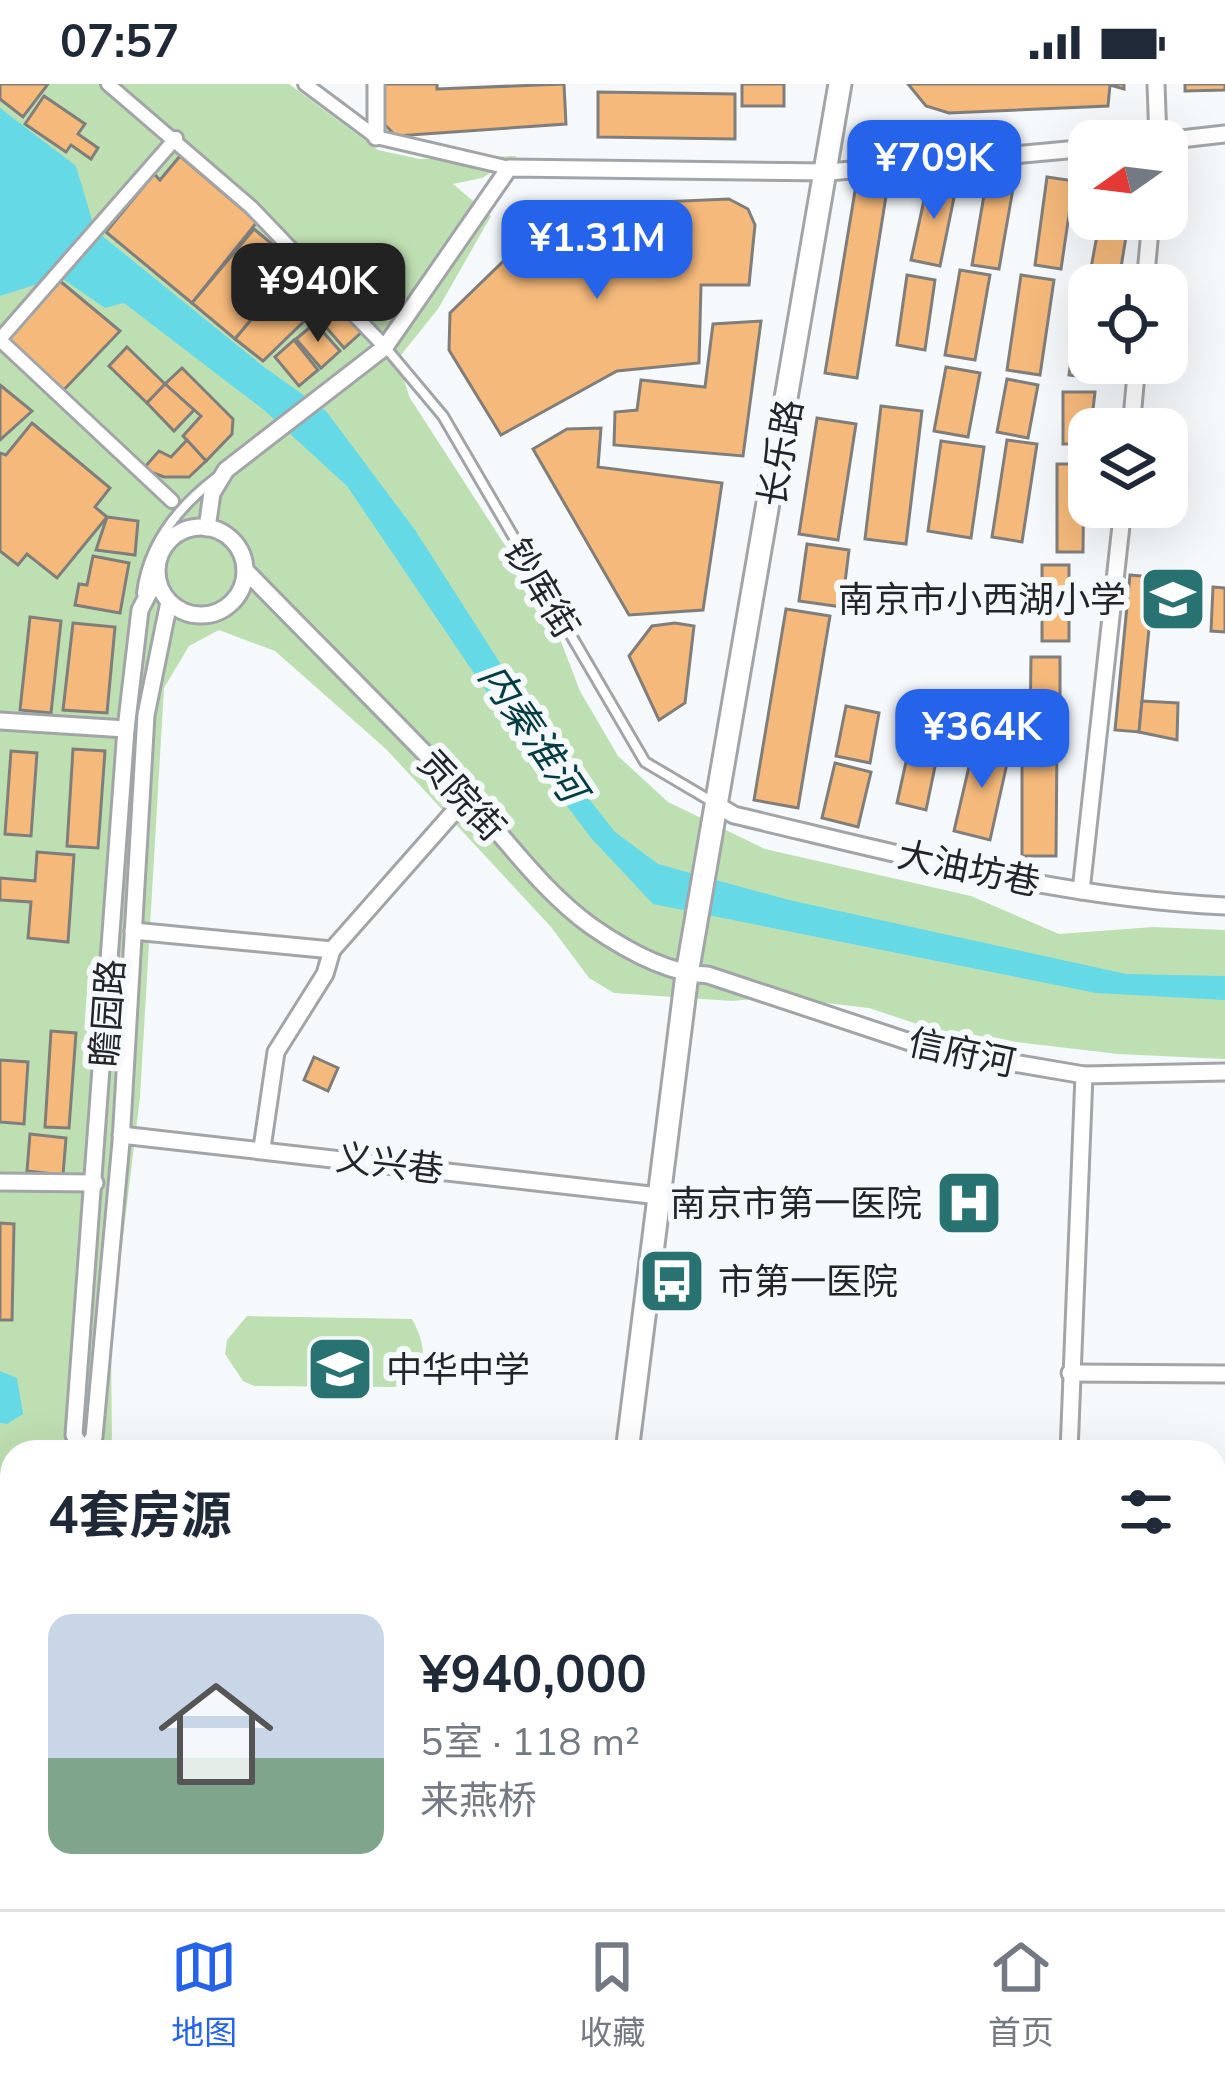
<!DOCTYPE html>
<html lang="zh">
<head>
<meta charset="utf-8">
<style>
  body { margin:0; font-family:"Nunito Sans","Noto Sans SC",sans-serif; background:#f6f6f7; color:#1f2937; height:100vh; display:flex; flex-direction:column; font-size:45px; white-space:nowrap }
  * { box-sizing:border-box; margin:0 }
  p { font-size:39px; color:#747a83 }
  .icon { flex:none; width:66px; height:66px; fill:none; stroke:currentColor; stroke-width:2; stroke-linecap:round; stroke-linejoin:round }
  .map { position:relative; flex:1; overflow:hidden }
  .details { position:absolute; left:0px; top:1356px; width:1227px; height:471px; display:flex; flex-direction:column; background:#fff; border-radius:36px 36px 0 0; box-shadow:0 12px 48px #0002 }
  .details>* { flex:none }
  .needle { width:78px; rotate:256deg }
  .fabs { position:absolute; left:1068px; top:36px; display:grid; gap:24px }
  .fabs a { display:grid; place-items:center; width:120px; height:120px; border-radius:24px; background:#fff; box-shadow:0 12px 48px #0002; font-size:60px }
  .price { position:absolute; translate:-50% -102px; padding:0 27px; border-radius:24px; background:#2563eb; color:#fff; font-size:39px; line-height:78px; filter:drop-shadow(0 3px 6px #0008) }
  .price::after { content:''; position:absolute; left:50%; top:72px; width:36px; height:27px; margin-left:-18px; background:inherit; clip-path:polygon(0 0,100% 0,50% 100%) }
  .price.active { background:#222; color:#fff }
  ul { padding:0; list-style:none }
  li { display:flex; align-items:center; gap:36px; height:300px; padding:0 48px }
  li span { display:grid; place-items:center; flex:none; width:336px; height:240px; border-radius:24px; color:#555 }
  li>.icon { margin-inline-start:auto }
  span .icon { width:144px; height:144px; fill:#fffc; stroke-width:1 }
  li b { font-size:51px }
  h2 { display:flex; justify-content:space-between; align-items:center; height:144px; padding:0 48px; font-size:51px }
  .status { display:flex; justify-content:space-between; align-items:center; height:84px; padding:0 60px; background:#fff; direction:ltr }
  .status svg { height:33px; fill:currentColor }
  .dock { display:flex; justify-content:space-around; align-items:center; height:168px; border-top:3px solid #e0e1e3; background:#fff; font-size:33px; color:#747a83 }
  .dock a { display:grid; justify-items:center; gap:6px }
  .dock .active { color:#2563eb }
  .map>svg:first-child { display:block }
  .green { fill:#bedfb2 }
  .water { fill:#66d9e7 }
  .building { fill:#f5b97b; stroke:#807e7b; stroke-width:3 }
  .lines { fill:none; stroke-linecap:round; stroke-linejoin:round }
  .service-casing { stroke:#a2a5a8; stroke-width:14 }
  .pedestrian-casing { stroke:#a2a5a8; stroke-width:18 }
  .minor-casing { stroke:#a2a5a8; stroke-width:21 }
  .secondary-casing { stroke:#a2a5a8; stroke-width:27 }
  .service { stroke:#fff; stroke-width:8 }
  .pedestrian { stroke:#fff; stroke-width:12 }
  .minor { stroke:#fff; stroke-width:15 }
  .secondary { stroke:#fff; stroke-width:21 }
  .labels { text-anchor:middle; stroke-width:12; stroke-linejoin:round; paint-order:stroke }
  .street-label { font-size:36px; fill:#242527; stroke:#f6f9fc }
  .poi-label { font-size:36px; fill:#242527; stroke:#f6f9fc; text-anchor:end }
  .water-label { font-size:39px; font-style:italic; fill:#033c42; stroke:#f6f9fc }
</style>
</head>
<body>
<div class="status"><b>07:57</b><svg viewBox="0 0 49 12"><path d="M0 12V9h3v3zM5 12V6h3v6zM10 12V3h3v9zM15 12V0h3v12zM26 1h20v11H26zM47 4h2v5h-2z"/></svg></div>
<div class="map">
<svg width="1225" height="1825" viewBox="0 0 1225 1825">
  <rect width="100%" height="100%" fill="#f6f9fc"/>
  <g class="green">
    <path d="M0,0H289L378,66L420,75L517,72L482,94L453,100L491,132L438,225L397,276L410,314L552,534L580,607L618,672L668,718L765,765L971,812L1059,850L1153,843L1225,846V975L1118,970L947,950L869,924L775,913L732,917L614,909L589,894L551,843L386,665L275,567L219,546L189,562L164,604L140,1013L111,1252L112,1368H12V1447L0,1448Z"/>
    <path d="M247,1232L412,1235C428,1264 429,1289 395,1303L254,1302L243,1297L225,1270L227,1256Z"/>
  </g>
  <g class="water">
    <path d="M0,24L76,82L95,146L264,283L326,327L415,446L578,701L615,748L658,780L789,816L1126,890L1225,892V916L1096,909L653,820L591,754L537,682L347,402L264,326L124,219L105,224L60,193L0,212Z"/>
    <path d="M0,1287L17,1294L23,1330L7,1340L0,1339Z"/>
  </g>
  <g class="building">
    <path d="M0,0H48L23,33L0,15Z"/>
    <path d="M384,0H437V5L564,0L566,40L396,52L384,40Z"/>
    <rect x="742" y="0" width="42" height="22"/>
    <path d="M908,0H1124V5L1110,1L1108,22L949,29L926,22Z"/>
    <path d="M1185,0H1225V6L1185,7Z"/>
    <path d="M598,8L735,10V55L598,53Z"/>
    <path d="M44,12L85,40L78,50L98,64L91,75L71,61L66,68L25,40Z"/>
    <path d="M180,72L257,138L192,219L106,148L154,90L160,96Z"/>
    <path d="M929,93L957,99L940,182L911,176Z"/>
    <path d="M1047,93L1074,97L1061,185L1035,181Z"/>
    <path d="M987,94L1014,99L999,185L972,181Z"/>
    <path d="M856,101L887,106L857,294L825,289Z"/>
    <path d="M729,115L748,125L755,141L749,201H701L699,279L617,287L501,351L449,266L450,229L523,158L548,146L558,161L582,147L581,134L590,121Z"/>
    <path d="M1100,135H1129L1120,189L1091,184Z"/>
    <path d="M254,145L297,181L235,255L192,219Z"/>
    <path d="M297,181L327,215L263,277L235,255Z"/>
    <path d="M960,186L990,191L975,276L945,271Z"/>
    <path d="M907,191L935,196L925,266L897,261Z"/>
    <path d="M1021,191L1054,196L1040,291L1007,286Z"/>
    <path d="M1081,196L1119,201H1089V279H1109L1107,296L1069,291Z"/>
    <path d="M60,197L120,247L57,313L1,264Z"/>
    <path d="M338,219L363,247L344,264L319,235Z"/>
    <path d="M761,237L743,372L614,361L615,328L637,326L641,296L705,303L713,240Z"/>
    <path d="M315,239L340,267L321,284L296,255Z"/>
    <path d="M294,256L318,286L299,302L275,273Z"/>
    <path d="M127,263L165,300L147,319L109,282Z"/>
    <path d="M946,283L980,289L968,353L934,347Z"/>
    <path d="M182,284L233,335L232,350L206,377L183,352L201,332L165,300Z"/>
    <path d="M1007,295L1038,301L1028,354L997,348Z"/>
    <path d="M165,300L194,326L174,347L147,319Z"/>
    <path d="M0,301L32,327L0,356Z"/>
    <path d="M1063,308H1095L1089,360H1063Z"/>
    <path d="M881,322L922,327L906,460L865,455Z"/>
    <path d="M817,334L856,340L838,456L799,450Z"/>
    <path d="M32,339L110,404L95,423L107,433L57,494L27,470L18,481L0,467V369L6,371Z"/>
    <path d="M601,344L598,383L722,399L703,526L629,531L533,365L567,345Z"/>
    <path d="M187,356L206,377L189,393H164L143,385L159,367L171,373Z"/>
    <path d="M1007,356L1037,360L1022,458L992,453Z"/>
    <path d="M941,357L984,363L971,454L928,447Z"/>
    <path d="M1057,380H1084L1083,468H1057Z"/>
    <path d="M107,433L138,437L135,471L96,466Z"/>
    <path d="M807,460L849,466L842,523L799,517Z"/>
    <path d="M93,472L129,479L120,529L75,521L79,500L87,501Z"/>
    <rect x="1042" y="481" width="27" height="76"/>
    <path d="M1130,491L1154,493L1139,648L1115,646Z"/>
    <path d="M1213,503L1225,504V548L1211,547Z"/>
    <path d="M786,525L830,532L798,724L754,716Z"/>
    <path d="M30,533L61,537L51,629L20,626Z"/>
    <path d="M73,539L115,543L107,629L63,626Z"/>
    <path d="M675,539L694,542L685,619L659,636L629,572L652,542Z"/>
    <path d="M1031,573H1060V645H1030Z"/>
    <path d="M1142,617L1178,619L1177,656L1139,648Z"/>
    <path d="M846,622L879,629L870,679L836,672Z"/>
    <path d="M915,637L943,644L926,726L897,719Z"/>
    <path d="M975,657L1010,666L990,756L954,747Z"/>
    <path d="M1022,659L1057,660L1056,772H1022Z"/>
    <path d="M73,665L105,667L98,764L67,762Z"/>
    <path d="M11,667L37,669L31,752L5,750Z"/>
    <path d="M835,679L871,688L858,743L822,734Z"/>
    <path d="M37,768L74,771L68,858L28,854L31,818L0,816V794L35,797Z"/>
    <path d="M51,947L76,949L69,1044L45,1043Z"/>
    <path d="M314,973L338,984L328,1007L304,996Z"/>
    <path d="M0,976L28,978L24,1040L0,1038Z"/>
    <path d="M30,1050L66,1054L63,1091L27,1087Z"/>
    <path d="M0,1139L14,1140L12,1236H0Z"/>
    <rect x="0" y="1495" width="12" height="35"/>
    <rect x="1215" y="1523" width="10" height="90"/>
    <path d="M0,1598L12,1599V1629L0,1628Z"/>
    <path d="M0,1640L12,1641V1756L0,1755Z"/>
    <path d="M1225,1719V1773L1215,1786V1732Z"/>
    <path d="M9,1794L12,1815H55V1825H9Z"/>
    <path d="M96,1815H142V1825H95Z"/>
    <path d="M271,1815H314L313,1825H270Z"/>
    <path d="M329,1815H472L470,1825H328Z"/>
  </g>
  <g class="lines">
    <defs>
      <g id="service">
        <path d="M386,264L443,332L645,678L711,717"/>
        <path d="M142,509C148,461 178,423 216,394"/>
      </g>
      <g id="pedestrian">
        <path d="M108,0L251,123L385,263"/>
        <path d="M305,0L376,53L509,84"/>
        <path d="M0,255L176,54"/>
        <path d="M0,256L172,417"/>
      </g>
      <g id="minor">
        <path d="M376,0V53"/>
        <path d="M1156,0L1158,57"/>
        <path d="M1163,57L1225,50"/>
        <path d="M1145,201L1151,135"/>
        <path d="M1131,345L1137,279"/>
        <circle cx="201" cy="487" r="44"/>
        <path d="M207,444L212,409L226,386L385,263L509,84L829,88L1089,64"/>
        <path d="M245,486C318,561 392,634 464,710C506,754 541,806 591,842C624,865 668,890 708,891L931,965L1084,991L1225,988"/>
        <path d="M0,637L126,645"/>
        <path d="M719,722L734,731C895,769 1058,814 1225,822"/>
        <path d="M1081,807L1123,423"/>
        <path d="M133,847L332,866"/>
        <path d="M121,1051L659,1112"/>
        <path d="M262,1064L276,968L325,890L332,866L467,713"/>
        <path d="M0,1098L95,1099"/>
        <path d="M1070,1289L1225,1290"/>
        <path d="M84,1368L74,1351L126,645L140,526L157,493"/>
        <path d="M84,1368L94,1353L121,1058L146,631L169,518"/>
        <path d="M1069,1368L1084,991"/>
        <path d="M0,1776H12"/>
        <path d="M590,1815L607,1825"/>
        <path d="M1184,1815L1196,1825"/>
        <path d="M176,1825L177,1815"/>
        <path d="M904,1825L910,1815"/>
        <path d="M1213,1825L1225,1812"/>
      </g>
      <g id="secondary">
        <path d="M627,1368L687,890L840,0"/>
        <path d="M0,1438H12"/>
        <path d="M1215,1451H1225"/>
        <path d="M0,1468H12"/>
        <path d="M567,1825L568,1815"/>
      </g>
    </defs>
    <use href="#service" class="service-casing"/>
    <use href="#pedestrian" class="pedestrian-casing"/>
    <use href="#minor" class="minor-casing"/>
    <use href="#secondary" class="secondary-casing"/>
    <use href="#service" class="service"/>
    <use href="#pedestrian" class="pedestrian"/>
    <use href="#minor" class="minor"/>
    <use href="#secondary" class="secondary"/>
  </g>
  <defs>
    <symbol id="school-square" viewBox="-11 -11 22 22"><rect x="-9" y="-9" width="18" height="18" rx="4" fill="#287372" stroke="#f6f9fc"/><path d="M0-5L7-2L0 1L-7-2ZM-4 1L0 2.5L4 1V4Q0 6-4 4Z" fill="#fff"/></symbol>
    <symbol id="hospital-square" viewBox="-11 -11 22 22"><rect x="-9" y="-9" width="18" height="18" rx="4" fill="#287372" stroke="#f6f9fc"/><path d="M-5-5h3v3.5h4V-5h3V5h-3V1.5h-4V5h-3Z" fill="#fff"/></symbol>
    <symbol id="bus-square" viewBox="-11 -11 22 22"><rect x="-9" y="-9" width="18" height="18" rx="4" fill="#287372" stroke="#f6f9fc"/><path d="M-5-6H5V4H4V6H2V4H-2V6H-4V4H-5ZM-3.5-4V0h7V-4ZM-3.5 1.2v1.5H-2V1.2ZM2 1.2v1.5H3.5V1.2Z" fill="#fff"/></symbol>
  </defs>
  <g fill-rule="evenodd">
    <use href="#school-square" x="1135" y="477" width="76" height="76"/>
    <use href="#hospital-square" x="931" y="1081" width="76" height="76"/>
    <use href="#bus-square" x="634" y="1159" width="76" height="76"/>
    <use href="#school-square" x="302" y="1247" width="76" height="76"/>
  </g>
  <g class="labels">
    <g class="street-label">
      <text transform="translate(780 369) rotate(-80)" y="13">长乐路</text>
      <text transform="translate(542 504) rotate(59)" y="13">钞库街</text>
      <text transform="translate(462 711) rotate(47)" y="13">贡院街</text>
      <text transform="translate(969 784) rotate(12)" y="13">大油坊巷</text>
      <text transform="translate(107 929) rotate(-86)" y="13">瞻园路</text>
      <text transform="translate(962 968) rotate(12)" y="13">信府河</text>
      <text transform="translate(390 1079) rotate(7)" y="13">义兴巷</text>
    </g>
    <g class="poi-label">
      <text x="1126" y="528">南京市小西湖小学</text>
      <text x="922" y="1132">南京市第一医院</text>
      <text x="718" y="1210" text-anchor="start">市第一医院</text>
      <text x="386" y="1298" text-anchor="start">中华中学</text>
    </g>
    <g class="water-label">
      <text transform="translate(533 648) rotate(56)" y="14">内秦淮河</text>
    </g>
  </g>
</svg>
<div class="fabs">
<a><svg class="needle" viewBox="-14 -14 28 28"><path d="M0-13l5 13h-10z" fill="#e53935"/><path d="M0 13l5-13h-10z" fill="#747a83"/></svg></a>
<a><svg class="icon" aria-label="locate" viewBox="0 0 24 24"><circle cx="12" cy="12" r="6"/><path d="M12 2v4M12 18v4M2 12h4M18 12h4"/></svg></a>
<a><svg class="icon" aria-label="layers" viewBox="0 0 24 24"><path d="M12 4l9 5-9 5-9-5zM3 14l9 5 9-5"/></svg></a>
</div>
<b class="price" style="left:934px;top:138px">¥709K</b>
<b class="price" style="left:597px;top:218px">¥1.31M</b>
<b class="price active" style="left:318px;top:261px">¥940K</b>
<b class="price" style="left:982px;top:707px">¥364K</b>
<section class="details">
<h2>4套房源<svg class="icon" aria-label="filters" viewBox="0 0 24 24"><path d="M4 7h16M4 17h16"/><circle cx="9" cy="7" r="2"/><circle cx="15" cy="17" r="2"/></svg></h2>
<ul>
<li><span style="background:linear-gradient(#c9d6e8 60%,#7fa58c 0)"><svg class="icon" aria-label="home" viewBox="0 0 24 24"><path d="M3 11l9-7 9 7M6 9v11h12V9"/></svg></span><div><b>¥940,000</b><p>5室 · 118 m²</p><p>来燕桥</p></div></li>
</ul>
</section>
</div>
<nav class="dock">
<a class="active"><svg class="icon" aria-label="map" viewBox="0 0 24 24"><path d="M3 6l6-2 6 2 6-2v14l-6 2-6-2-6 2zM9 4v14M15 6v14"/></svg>地图</a>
<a><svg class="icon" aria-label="saved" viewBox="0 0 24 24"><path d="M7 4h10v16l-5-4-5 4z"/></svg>收藏</a>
<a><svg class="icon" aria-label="home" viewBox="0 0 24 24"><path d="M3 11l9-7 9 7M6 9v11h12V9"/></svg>首页</a>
</nav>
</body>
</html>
